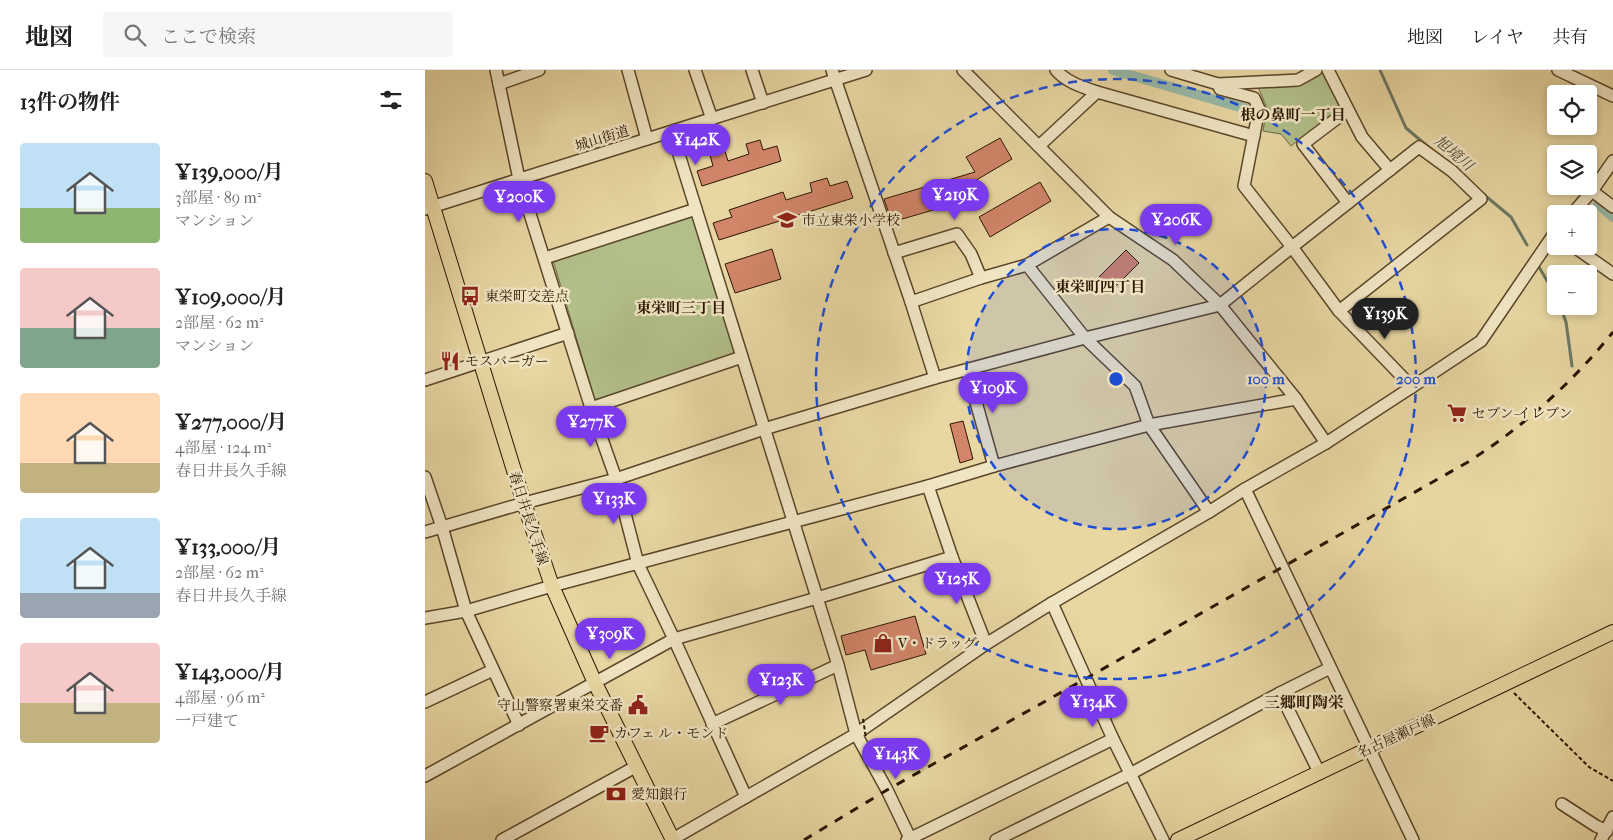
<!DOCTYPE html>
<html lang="ja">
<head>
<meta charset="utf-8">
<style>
  body { margin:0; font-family:"IM FELL French Canon","Noto Serif JP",serif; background:#f6f6f6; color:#222; height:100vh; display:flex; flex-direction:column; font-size:19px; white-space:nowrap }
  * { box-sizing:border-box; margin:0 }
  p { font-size:16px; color:#767676 }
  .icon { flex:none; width:28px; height:28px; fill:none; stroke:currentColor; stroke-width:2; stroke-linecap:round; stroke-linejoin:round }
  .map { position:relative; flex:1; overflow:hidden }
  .drawer { display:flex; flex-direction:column; background:#fff; width:425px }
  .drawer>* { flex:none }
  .controls { position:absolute; left:1122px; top:15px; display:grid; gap:10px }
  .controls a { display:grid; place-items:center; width:50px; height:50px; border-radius:5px; background:#fff; box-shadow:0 2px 8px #0003; font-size:25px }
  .price { position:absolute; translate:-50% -42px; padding:0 11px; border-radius:18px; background:#7c3aed; color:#fff; font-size:16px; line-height:32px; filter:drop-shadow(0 1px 2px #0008) }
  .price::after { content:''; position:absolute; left:50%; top:30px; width:15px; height:11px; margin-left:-8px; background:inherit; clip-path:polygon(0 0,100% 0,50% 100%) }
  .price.current { background:#222; color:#fff }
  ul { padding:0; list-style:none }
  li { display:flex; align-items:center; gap:15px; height:125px; padding:0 20px }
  li span { display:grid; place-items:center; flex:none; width:140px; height:100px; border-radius:5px; color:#555 }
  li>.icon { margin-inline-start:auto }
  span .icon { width:60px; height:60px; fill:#fffc; stroke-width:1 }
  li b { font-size:21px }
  h2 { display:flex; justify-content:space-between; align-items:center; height:60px; padding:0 20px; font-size:21px }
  header { display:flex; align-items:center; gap:30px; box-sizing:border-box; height:70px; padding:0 25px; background:#fff; border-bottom:1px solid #e0e0e0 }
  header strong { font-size:24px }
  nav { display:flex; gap:28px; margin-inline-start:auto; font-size:18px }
  .search { width:350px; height:45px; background:#f6f6f6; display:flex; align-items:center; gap:12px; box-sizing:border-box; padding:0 18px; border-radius:5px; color:#767676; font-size:19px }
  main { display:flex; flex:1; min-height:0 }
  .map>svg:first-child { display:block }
  .green { fill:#b2bf89; stroke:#6e6a44 }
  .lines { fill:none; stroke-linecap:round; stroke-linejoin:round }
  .stream { stroke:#6c7865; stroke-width:3 }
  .canal { stroke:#97b9a9; stroke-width:10 }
  .building { fill:#d28569; stroke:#2b1600 }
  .minor-casing { stroke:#5a4629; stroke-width:14 }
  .major-casing { stroke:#2b1600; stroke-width:16 }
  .path { stroke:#2b1600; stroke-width:2; stroke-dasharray:4 2.5; stroke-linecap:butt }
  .minor { stroke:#f0e5c3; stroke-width:11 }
  .major { stroke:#e8d7a3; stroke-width:14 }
  .rail { stroke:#2b1600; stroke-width:3; stroke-dasharray:9 9; stroke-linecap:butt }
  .path-bridge { stroke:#2b1600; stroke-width:2; stroke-dasharray:4 2.5; stroke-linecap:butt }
  .ring { fill:none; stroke:#1d4ed8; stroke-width:2.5; stroke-dasharray:9 6 }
  .labels { text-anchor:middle; stroke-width:5; stroke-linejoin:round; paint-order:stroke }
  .street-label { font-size:14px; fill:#2b1600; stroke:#f0e5c3 }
  .poi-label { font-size:14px; fill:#2b1600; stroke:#f0e5c3; text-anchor:start }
  .neighbourhood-label { font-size:15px; font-weight:bold; fill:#2b1600; stroke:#f0e5c3 }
  .water-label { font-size:15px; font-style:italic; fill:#514f3b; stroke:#f0e5c3 }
  .quarter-label { font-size:16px; font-weight:bold; fill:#2b1600; stroke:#f0e5c3 }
  .centre { fill:#1d4ed8; stroke:#f0e5c3; stroke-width:2.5 }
  .ring-label { font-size:15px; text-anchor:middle; font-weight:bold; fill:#1d4ed8; stroke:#f0e5c3; stroke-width:5; stroke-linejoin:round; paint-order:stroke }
</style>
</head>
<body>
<header>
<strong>地図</strong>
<div class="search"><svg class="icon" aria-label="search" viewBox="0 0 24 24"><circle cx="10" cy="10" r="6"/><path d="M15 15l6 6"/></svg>ここで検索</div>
<nav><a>地図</a><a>レイヤ</a><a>共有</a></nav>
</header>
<main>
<section class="drawer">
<h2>13件の物件<svg class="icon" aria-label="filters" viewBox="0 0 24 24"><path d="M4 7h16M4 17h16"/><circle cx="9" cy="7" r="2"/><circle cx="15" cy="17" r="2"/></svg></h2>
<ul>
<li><span style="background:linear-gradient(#bfe0f5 65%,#8fb573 0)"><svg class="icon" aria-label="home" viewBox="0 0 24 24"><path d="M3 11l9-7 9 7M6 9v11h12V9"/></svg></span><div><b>¥139,000/月</b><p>3部屋 · 89 m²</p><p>マンション</p></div></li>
<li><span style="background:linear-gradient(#f6c9c9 60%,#7fa58c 0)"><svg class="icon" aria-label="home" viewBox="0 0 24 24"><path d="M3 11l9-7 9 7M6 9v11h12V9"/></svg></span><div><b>¥109,000/月</b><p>2部屋 · 62 m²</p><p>マンション</p></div></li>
<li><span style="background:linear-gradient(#ffd9b3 70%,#c2b280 0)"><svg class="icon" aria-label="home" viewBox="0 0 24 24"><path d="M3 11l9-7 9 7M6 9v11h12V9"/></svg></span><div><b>¥277,000/月</b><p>4部屋 · 124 m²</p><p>春日井長久手線</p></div></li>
<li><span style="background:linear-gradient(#bfe0f5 75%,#9aa5b1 0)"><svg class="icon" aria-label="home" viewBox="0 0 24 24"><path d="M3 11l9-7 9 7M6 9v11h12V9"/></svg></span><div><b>¥133,000/月</b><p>2部屋 · 62 m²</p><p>春日井長久手線</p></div></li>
<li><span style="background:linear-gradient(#f6c9c9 60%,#c2b280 0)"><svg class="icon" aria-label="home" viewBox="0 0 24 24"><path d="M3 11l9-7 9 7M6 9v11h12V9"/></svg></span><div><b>¥143,000/月</b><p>4部屋 · 96 m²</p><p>一戸建て</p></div></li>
</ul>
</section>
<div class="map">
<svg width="1188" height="770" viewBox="0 0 1188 770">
  <rect width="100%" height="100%" fill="#e8d7a3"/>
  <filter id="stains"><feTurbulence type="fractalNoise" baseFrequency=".004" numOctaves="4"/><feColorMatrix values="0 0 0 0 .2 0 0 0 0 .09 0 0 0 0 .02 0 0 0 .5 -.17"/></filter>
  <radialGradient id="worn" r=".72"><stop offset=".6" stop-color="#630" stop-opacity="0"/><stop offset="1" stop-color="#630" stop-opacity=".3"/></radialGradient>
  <g class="green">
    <path d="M898,0L919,37L866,76L856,64L838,61L842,38L833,17L870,14Z"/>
    <path d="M267,146L310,284L170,330L128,190Z"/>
  </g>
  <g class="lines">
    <g class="stream">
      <path d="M955,0L981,58L1007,80"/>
      <path d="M1057,123L1086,147L1102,175"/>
      <path d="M1114,197L1131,226"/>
      <path d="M1135,236L1141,252L1147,296"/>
    </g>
    <g class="canal">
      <path d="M688,0L825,40"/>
      <path d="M1173,134L1188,147"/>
    </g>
  </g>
  <g class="building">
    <path d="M575,68L587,89L548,112L553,127L467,152L459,129L550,102L541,87Z"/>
    <path d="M335,70L338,80L352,76L356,91L277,116L272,101L288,96L285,85L300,81L303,91L324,84L321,74Z"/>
    <path d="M402,108L405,116L422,111L428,128L294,170L288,153L307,147L304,140L358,122L361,130L387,122L385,113Z"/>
    <path d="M615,112L626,131L565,167L554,147Z"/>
    <path d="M347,179L356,209L310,223L300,194Z"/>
    <path d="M701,180L714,193L686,221L673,208Z"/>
    <path d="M538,351L548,389L535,393L525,354Z"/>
    <path d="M490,546L501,584L446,600L440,580L421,585L416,566Z"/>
  </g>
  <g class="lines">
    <defs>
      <g id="minor">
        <path d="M71,0L94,109L166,338L191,409L213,494L249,569L321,727"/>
        <path d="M203,0L222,69"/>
        <path d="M270,0L287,49"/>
        <path d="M327,0L338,33"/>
        <path d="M407,0L486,232L510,308"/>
        <path d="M538,0L684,147L748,190L795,235L871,329L901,373"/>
        <path d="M631,0C641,12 657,17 672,22L829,66"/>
        <path d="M746,0L793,14L795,19L829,28L834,39L819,116L867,177L914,241L987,317"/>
        <path d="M903,0L937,67L965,100"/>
        <path d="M1133,0L1188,26"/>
        <path d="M74,14L114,0"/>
        <path d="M793,14L873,10L891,0"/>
        <path d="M923,40L878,74L923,133"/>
        <path d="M247,62L413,595L431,664L462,720L486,770"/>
        <path d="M614,76L672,22"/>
        <path d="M1167,121L1188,137"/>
        <path d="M0,139L441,0"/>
        <path d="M1147,144L1167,121L1188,91"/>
        <path d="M1148,176L1188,204"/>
        <path d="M469,183L532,164L546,184L556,208"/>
        <path d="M120,188L271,139"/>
        <path d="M602,195L660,268L710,316L724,355L784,442"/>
        <path d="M486,232L556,208L602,195L684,147"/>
        <path d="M542,300L569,396"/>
        <path d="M0,310L143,263"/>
        <path d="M166,338L317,287"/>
        <path d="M0,407L17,457L41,541L94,655"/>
        <path d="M503,416L527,487L561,574"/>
        <path d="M820,419L988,770"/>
        <path d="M0,462L99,433L191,409L339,359L510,308L660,268L795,235L867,177L994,77L1027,101L1056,129L914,241"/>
        <path d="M627,533L688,669L738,770"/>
        <path d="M0,548L41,541L127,516L503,416L569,396L724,355L871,329"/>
        <path d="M855,623L894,702"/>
        <path d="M0,632L68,600"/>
        <path d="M287,654L413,595"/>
        <path d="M0,706L249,569L392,528L527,487"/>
        <path d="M1137,734L1171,756L1182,761"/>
        <path d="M77,770L212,696"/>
        <path d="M246,770L431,664L561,574L627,533L784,442L820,419L901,373L987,317L1056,271L1131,161"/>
        <path d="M482,770L688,669"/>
        <path d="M571,770L705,704L855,623L905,598"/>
        <path d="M1176,770L1188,747"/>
      </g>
      <g id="major">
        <path d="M0,111L99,433L127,516L170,613L248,770"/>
        <path d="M753,770L1188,562"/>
      </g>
    </defs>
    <use href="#minor" class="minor-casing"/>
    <use href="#major" class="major-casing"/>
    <path class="path" d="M1089,623L1164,697L1188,711"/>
    <use href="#minor" class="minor"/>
    <use href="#major" class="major"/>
    <path class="rail" d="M379,770L462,720L660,609L1043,392C1098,357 1147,313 1188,262"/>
    <path class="path-bridge" d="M438,649L441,668"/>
  </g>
  <circle cx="691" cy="309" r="150" fill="#1d4ed8" fill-opacity=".12"/>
  <g class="ring">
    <circle cx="691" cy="309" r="150"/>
    <circle cx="691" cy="309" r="300"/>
  </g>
  <defs>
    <symbol id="school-bare" viewBox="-9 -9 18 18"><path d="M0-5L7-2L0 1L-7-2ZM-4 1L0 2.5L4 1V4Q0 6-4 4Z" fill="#8f2418" stroke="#f0e5c3" stroke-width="2.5" paint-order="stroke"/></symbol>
    <symbol id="bus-bare" viewBox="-9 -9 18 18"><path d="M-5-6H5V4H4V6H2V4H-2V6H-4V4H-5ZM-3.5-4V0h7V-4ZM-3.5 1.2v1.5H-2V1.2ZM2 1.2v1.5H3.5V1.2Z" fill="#8f2418" stroke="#f0e5c3" stroke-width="2.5" paint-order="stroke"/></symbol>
    <symbol id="restaurant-bare" viewBox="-9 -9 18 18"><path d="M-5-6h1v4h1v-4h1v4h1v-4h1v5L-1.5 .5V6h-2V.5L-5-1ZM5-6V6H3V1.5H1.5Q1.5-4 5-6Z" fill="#8f2418" stroke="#f0e5c3" stroke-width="2.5" paint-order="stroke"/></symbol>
    <symbol id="supermarket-bare" viewBox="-9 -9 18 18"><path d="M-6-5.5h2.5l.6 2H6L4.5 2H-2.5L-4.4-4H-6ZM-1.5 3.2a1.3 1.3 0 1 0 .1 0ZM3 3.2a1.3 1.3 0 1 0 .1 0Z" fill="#8f2418" stroke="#f0e5c3" stroke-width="2.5" paint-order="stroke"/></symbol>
    <symbol id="shop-bare" viewBox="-9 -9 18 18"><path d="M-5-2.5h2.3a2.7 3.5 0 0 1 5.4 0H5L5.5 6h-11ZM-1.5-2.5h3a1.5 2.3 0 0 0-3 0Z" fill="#8f2418" stroke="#f0e5c3" stroke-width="2.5" paint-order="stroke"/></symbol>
    <symbol id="civic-bare" viewBox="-9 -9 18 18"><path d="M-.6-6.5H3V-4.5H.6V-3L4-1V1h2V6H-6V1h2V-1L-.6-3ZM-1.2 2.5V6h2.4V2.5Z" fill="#8f2418" stroke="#f0e5c3" stroke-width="2.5" paint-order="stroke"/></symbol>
    <symbol id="cafe-bare" viewBox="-9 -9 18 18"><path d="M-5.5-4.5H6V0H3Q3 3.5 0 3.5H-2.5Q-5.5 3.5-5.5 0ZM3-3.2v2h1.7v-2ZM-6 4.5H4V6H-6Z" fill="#8f2418" stroke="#f0e5c3" stroke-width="2.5" paint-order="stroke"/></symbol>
    <symbol id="bank-bare" viewBox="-9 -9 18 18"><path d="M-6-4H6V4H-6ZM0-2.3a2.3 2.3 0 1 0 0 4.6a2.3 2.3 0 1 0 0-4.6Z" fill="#8f2418" stroke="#f0e5c3" stroke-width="2.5" paint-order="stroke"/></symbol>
  </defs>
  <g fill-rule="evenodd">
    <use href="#school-bare" x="348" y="136" width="28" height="28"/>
    <use href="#bus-bare" x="31" y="212" width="28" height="28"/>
    <use href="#restaurant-bare" x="11" y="277" width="28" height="28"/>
    <use href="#supermarket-bare" x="1018" y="329" width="28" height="28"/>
    <use href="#shop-bare" x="444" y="559" width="28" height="28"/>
    <use href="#civic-bare" x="199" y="621" width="28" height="28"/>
    <use href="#cafe-bare" x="160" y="649" width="28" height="28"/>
    <use href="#bank-bare" x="177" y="710" width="28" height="28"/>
  </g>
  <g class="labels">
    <g class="street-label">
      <text transform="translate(177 68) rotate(-17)" y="5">城山街道</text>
      <text transform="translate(104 448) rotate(72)" y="5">春日井長久手線</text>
      <text transform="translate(971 666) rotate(-25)" y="5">名古屋瀬戸線</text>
    </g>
    <g class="poi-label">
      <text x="377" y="155">市立東栄小学校</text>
      <text x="60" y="231">東栄町交差点</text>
      <text x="40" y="296">モスバーガー</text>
      <text x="1047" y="348">セブン-イレブン</text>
      <text x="473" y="578">V・ドラッグ</text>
      <text x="198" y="640" text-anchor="end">守山警察署東栄交番</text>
      <text x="189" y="668">カフェ ル・モンド</text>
      <text x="206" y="729">愛知銀行</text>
    </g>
    <g class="neighbourhood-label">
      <text x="868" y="50">根の鼻町一丁目</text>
      <text x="675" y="222">東栄町四丁目</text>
      <text x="256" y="243">東栄町三丁目</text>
    </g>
    <g class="water-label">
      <text transform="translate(1029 83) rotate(40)" y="5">旭境川</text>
    </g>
    <g class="quarter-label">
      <text x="879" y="638">三郷町陶栄</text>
    </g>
  </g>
  <circle cx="691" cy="309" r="8" class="centre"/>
  <g class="ring-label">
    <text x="841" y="314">100 m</text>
    <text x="991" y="314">200 m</text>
  </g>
  <rect width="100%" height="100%" filter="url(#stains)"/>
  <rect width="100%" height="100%" fill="url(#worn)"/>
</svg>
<div class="controls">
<a><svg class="icon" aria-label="locate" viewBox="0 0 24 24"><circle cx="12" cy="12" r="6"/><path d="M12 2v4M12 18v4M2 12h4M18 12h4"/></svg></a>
<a><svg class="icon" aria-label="layers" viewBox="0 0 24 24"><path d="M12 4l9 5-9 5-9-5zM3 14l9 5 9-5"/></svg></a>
<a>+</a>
<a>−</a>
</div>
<b class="price" style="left:271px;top:96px">¥142K</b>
<b class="price" style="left:530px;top:151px">¥219K</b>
<b class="price" style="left:94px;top:153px">¥200K</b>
<b class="price" style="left:751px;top:176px">¥206K</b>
<b class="price current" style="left:960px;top:270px">¥139K</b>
<b class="price" style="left:568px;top:344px">¥109K</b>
<b class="price" style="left:166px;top:378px">¥277K</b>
<b class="price" style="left:189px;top:455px">¥133K</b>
<b class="price" style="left:532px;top:535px">¥125K</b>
<b class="price" style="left:185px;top:590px">¥309K</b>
<b class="price" style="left:356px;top:636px">¥123K</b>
<b class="price" style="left:668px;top:658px">¥134K</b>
<b class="price" style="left:471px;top:710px">¥143K</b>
</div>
</main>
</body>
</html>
